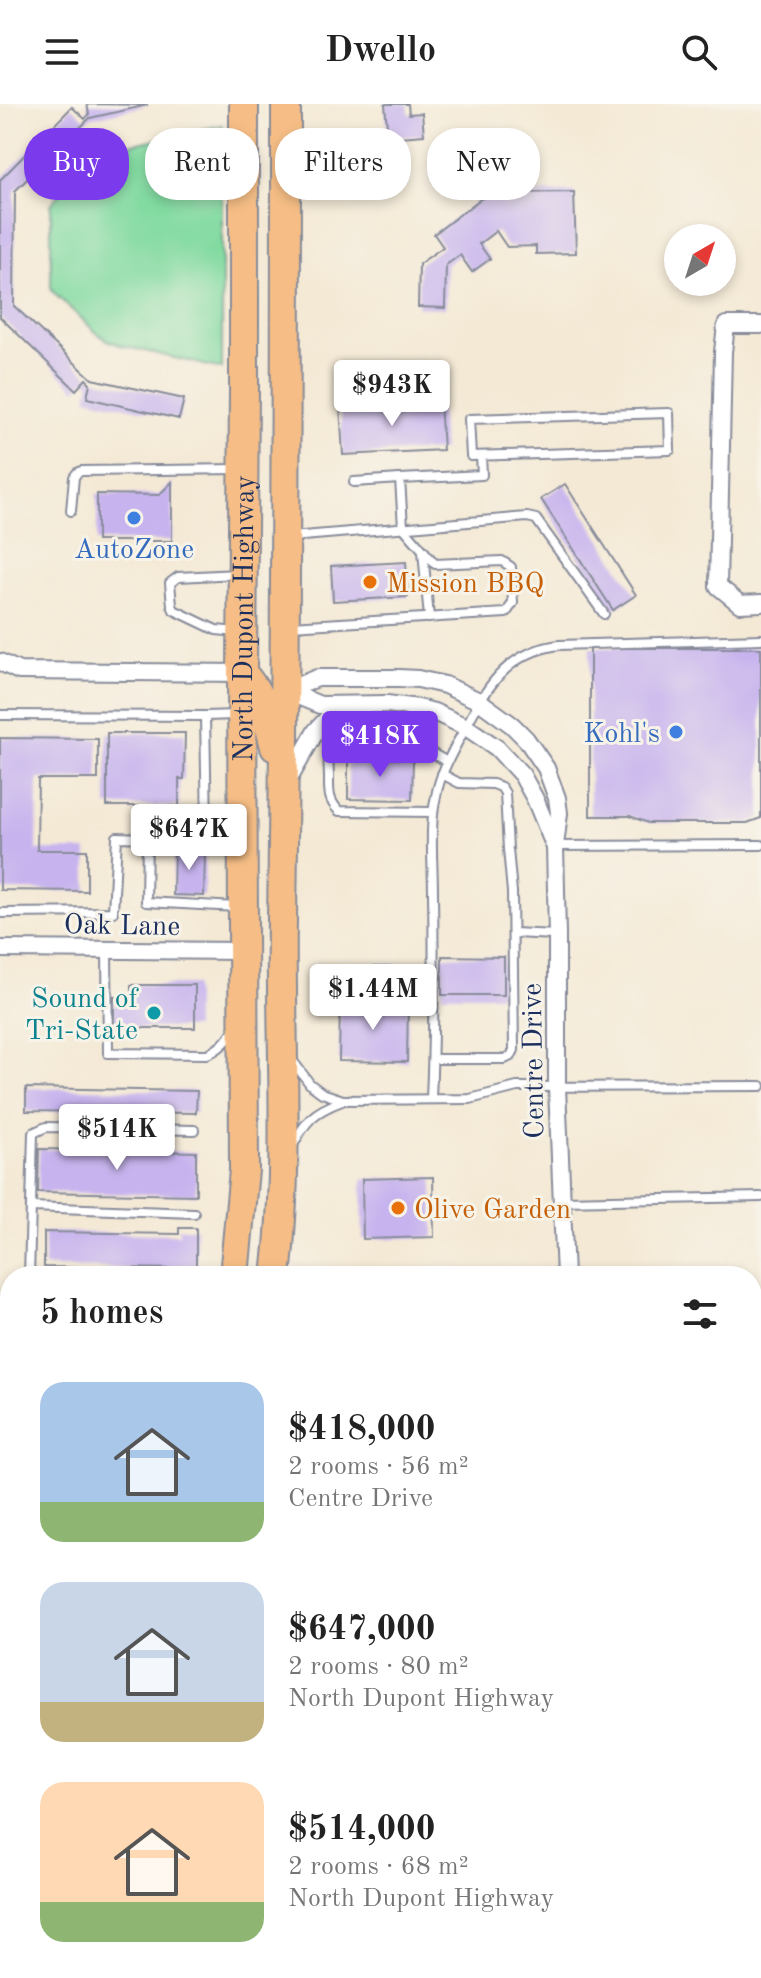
<!DOCTYPE html>
<html lang="en">
<head>
<meta charset="utf-8">
<style>
  body { margin:0; font-family:"Old Standard TT",serif; background:#f2f2f2; color:#222; height:100vh; display:flex; flex-direction:column; font-size:30px; white-space:nowrap }
  * { box-sizing:border-box; margin:0 }
  p { font-size:26px; color:#767676 }
  .icon { flex:none; width:44px; height:44px; fill:none; stroke:currentColor; stroke-width:2; stroke-linecap:round; stroke-linejoin:round }
  .map { position:relative; flex:1; overflow:hidden }
  .side { position:absolute; left:0px; top:1162px; width:762px; height:712px; display:flex; flex-direction:column; background:#fff; border-radius:32px 32px 0 0; box-shadow:0 4px 12px #0003 }
  .side>* { flex:none }
  .hud { position:absolute; left:24px; top:24px; width:714px; height:72px; display:flex; gap:16px }
  .needle { width:52px; rotate:39deg }
  .fabs { position:absolute; left:664px; top:120px; display:grid; gap:16px }
  .fabs a { display:grid; place-items:center; width:72px; height:72px; border-radius:50%; background:#fff; box-shadow:0 4px 12px #0003; font-size:40px }
  .price { position:absolute; translate:-50% -68px; padding:0 18px; border-radius:8px; background:#fff; color:#222; font-size:26px; line-height:52px; filter:drop-shadow(0 2px 4px #0008) }
  .price::after { content:''; position:absolute; left:50%; top:48px; width:24px; height:18px; margin-left:-12px; background:inherit; clip-path:polygon(0 0,100% 0,50% 100%) }
  .price.active { background:#7c3aed; color:#fff }
  ul { padding:0; list-style:none }
  li { display:flex; align-items:center; gap:24px; height:200px; padding:0 40px }
  li span { display:grid; place-items:center; flex:none; width:224px; height:160px; border-radius:24px; color:#555 }
  li>.icon { margin-inline-start:auto }
  span .icon { width:96px; height:96px; fill:#fffc; stroke-width:1 }
  li b { font-size:34px }
  h2 { display:flex; justify-content:space-between; align-items:center; height:96px; padding:0 40px; font-size:34px }
  .pill { padding:0 28px; border-radius:32px; background:#fff; box-shadow:0 4px 12px #0003; font-size:28px; line-height:72px }
  .pill.active { background:#7c3aed; color:#fff }
  header { display:flex; justify-content:space-between; align-items:center; height:104px; padding:0 40px; background:#fff; font-size:36px; font-weight:700 }
  .map>svg:first-child { display:block }
  .green { fill:#81daa0; stroke:#4e847f; stroke-width:2 }
  .building { fill:#c7b4ee }
  .lines { fill:none; stroke-linecap:round; stroke-linejoin:round }
  .lane-casing { stroke:#888c9a; stroke-width:12 }
  .street-casing { stroke:#888c9a; stroke-width:20 }
  .secondary-casing { stroke:#888c9a; stroke-width:26 }
  .highway-casing { stroke:#888c9a; stroke-width:32 }
  .lane { stroke:#fff; stroke-width:8 }
  .street { stroke:#fff; stroke-width:16 }
  .secondary { stroke:#fbe5cf; stroke-width:22 }
  .highway { stroke:#f6be86; stroke-width:28 }
  .shop-dot { fill:#3f7fe0; stroke:#f7f3e8; stroke-width:3 }
  .food-dot { fill:#e8710a; stroke:#f7f3e8; stroke-width:3 }
  .culture-dot { fill:#0f9aa8; stroke:#f7f3e8; stroke-width:3 }
  .labels { text-anchor:middle; stroke-width:6; stroke-linejoin:round; paint-order:stroke }
  .shop-label { font-size:28px; fill:#366cbe; stroke:#f7f3e8 }
  .food-label { font-size:28px; fill:#c56008; stroke:#f7f3e8; text-anchor:start }
  .street-label { font-size:28px; fill:#1b2f5e; stroke:#f7f3e8 }
  .culture-label { font-size:28px; fill:#0d838f; stroke:#f7f3e8; text-anchor:end }
</style>
</head>
<body>
<header><svg class="icon" aria-label="menu" viewBox="0 0 24 24"><path d="M4 6h16M4 12h16M4 18h16"/></svg>Dwello<svg class="icon" aria-label="search" viewBox="0 0 24 24"><circle cx="10" cy="10" r="6"/><path d="M15 15l6 6"/></svg></header>
<div class="map">
<svg width="761" height="1874" viewBox="0 0 761 1874">
  <rect width="100%" height="100%" fill="#f7f3e8"/>
  <filter id="ink" filterUnits="userSpaceOnUse"><feTurbulence type="fractalNoise" baseFrequency=".0125" numOctaves="2"/><feDisplacementMap in="SourceGraphic" scale="16" xChannelSelector="R" yChannelSelector="G"/><feConvolveMatrix kernelMatrix="1 2 1 2 8 2 1 2 1" color-interpolation-filters="sRGB"/></filter>
  <filter id="wash" filterUnits="userSpaceOnUse"><feTurbulence type="fractalNoise" baseFrequency=".006" numOctaves="4" result="noise"/><feDisplacementMap in="SourceGraphic" scale="32" xChannelSelector="R" yChannelSelector="G"/><feGaussianBlur stdDeviation="1.8" result="paint"/><feColorMatrix in="noise" values="0 0 0 0 0 0 0 0 0 0 0 0 0 0 0 0 0 1.4 0 .05"/><feComposite in="paint" operator="in"/></filter>
  <g filter="url(#wash)">
    <rect width="100%" height="100%" fill="#f4e9d5"/>
    <path class="green" d="M222,21V265L123,242L107,236L97,229L55,190L51,184V101L55,95L98,54L115,44Z"/>
    <g id="blocks">
      <g class="building">
        <path d="M87,0L148,1L90,14L15,87L14,202L92,275L184,295L179,315L87,294L90,279L86,275L76,286L0,213V76L72,3L85,15L89,10Z"/>
        <path d="M385,0H408L409,10L422,9L424,31L388,34Z"/>
        <path d="M574,88L576,149L536,150V142L507,143L496,127L479,140L490,155L472,168L460,151L446,161L445,204L418,203L419,160L443,143L434,130L482,94L502,89Z"/>
        <path d="M440,297L443,346L343,351L340,302Z"/>
        <path d="M172,378V437H97V390L159,391Z"/>
        <path d="M565,380L636,491L613,506L541,395Z"/>
        <path d="M406,458L408,493L333,497L331,462Z"/>
        <path d="M590,544H761V714L747,719H648L630,712H590Z"/>
        <path d="M107,629H185L184,675H179V702H107Z"/>
        <path d="M0,634L98,635V675H38L37,746H87V787L0,786Z"/>
        <path d="M348,655H413L412,696L348,695Z"/>
        <path d="M174,745L205,746L204,792L173,791Z"/>
        <path d="M442,852L504,853V891H442Z"/>
        <path d="M131,881H195V924H114V893H131Z"/>
        <path d="M340,897L408,899L407,958L339,957Z"/>
        <path d="M26,984L197,987L196,1009L26,1007Z"/>
        <path d="M39,1045L196,1048V1091L38,1088Z"/>
        <path d="M433,1073L434,1133L363,1135L362,1075Z"/>
        <path d="M179,1124H196V1170H183V1165L44,1163V1128L179,1130Z"/>
        <path d="M761,1355V1541L753,1543L752,1357Z"/>
        <path d="M2,1548H10V1577H3Z"/>
        <path d="M55,1864H74L89,1874H49Z"/>
      </g>
    </g>
  </g>
  <g filter="url(#ink)">
    <use href="#blocks" fill-opacity="0" stroke="#888c9a" stroke-width="2"/>
    <g class="lines">
      <defs>
        <g id="lane">
          <path d="M669,309L670,346L471,352L469,315Z"/>
          <path d="M354,378L400,375"/>
          <path d="M71,407L74,373L77,369L81,367L239,365"/>
          <path d="M291,433L527,413L536,415L604,510"/>
          <path d="M423,447L429,514"/>
          <path d="M291,522L506,509L513,499L511,463L502,457L435,460L403,423L400,375L482,371L481,352"/>
          <path d="M238,528L216,526L174,506L172,501L170,479L178,473L238,470"/>
          <path d="M0,611L205,612"/>
          <path d="M433,708L339,707C328,696 329,688 329,673C329,668 328,660 329,655C331,647 339,640 347,638C358,635 397,635 408,638C422,642 435,651 447,658"/>
          <path d="M207,723L190,730L147,731L146,798L237,803"/>
          <path d="M237,725L207,723L205,612L237,611"/>
          <path d="M555,742L761,741"/>
          <path d="M0,809L113,808L117,733L147,734"/>
          <path d="M513,829L556,831"/>
          <path d="M107,846L108,949L207,950C220,945 226,938 234,926"/>
          <path d="M347,868H433"/>
          <path d="M433,955H505L511,952L514,946L512,788L508,745L505,689L501,683L493,680L459,679L442,670"/>
          <path d="M292,956L310,980L322,989L343,996L470,995L517,983L761,982"/>
          <path d="M431,995C434,927 434,858 433,789C433,757 429,722 436,692C440,670 451,650 462,630C485,586 505,548 559,541L761,535"/>
          <path d="M292,1043C306,1016 313,1008 342,997"/>
          <path d="M562,1097L761,1093"/>
          <path d="M31,1103L194,1109"/>
          <path d="M29,1172L33,1029L46,1023L194,1026"/>
          <path d="M752,1348L761,1346"/>
          <path d="M0,1407H10"/>
          <path d="M0,1458L10,1459"/>
          <path d="M0,1509L10,1510"/>
          <path d="M0,1540L10,1539"/>
          <path d="M752,1574L761,1578"/>
          <path d="M0,1588H10"/>
          <path d="M0,1662L10,1670"/>
          <path d="M752,1768L761,1769"/>
          <path d="M109,1864L117,1874"/>
          <path d="M29,1874L35,1864"/>
          <path d="M306,1874V1864"/>
          <path d="M543,1874L544,1864"/>
        </g>
        <g id="street">
          <path d="M761,221H726L723,248L718,482L740,500L761,499"/>
          <path d="M0,558L19,567L242,569"/>
          <path d="M286,587L317,574H399L418,575L445,581L479,597L512,621L526,635L546,664L557,694L559,709L555,742L557,831V983L565,1172"/>
          <path d="M286,587L320,601L387,600L418,604L434,608L466,623L497,644L522,671L535,695L554,741"/>
          <path d="M289,675L316,627L327,615L348,601"/>
          <path d="M0,845L244,847"/>
          <path d="M0,1626L10,1627"/>
          <path d="M242,1874L249,1864"/>
          <path d="M426,1874L427,1864"/>
          <path d="M659,1874L660,1864"/>
        </g>
        <path id="secondary" d="M752,1628H761"/>
        <g id="highway">
          <path d="M242,569C263,591 268,615 275,643"/>
          <path id="s1" d="M234,1172L244,1066L242,569L244,285V0"/>
          <path d="M276,1172C290,1054 280,935 282,816C286,544 286,272 286,0"/>
          <path d="M0,1796L10,1780"/>
          <path d="M0,1872L10,1855"/>
        </g>
      </defs>
      <use href="#lane" class="lane-casing"/>
      <use href="#street" class="street-casing"/>
      <use href="#secondary" class="secondary-casing"/>
      <use href="#highway" class="highway-casing"/>
      <use href="#lane" class="lane"/>
      <use href="#street" class="street"/>
      <use href="#secondary" class="secondary"/>
      <use href="#highway" class="highway"/>
    </g>
  </g>
  <g class="shop-dot">
    <circle cx="134" cy="414" r="8"/>
    <circle cx="676" cy="628" r="8"/>
  </g>
  <g class="food-dot">
    <circle cx="370" cy="478" r="8"/>
    <circle cx="398" cy="1104" r="8"/>
  </g>
  <circle class="culture-dot" cx="154" cy="909" r="8"/>
  <g class="labels">
    <g class="shop-label">
      <text x="134" y="454">AutoZone</text>
      <text x="660" y="638" text-anchor="end">Kohl's</text>
    </g>
    <g class="food-label">
      <text x="386" y="488">Mission BBQ</text>
      <text x="414" y="1114">Olive Garden</text>
    </g>
    <g class="street-label">
      <text dy="10" stroke="none"><textPath href="#s1" startOffset="658">North Dupont Highway</textPath></text>
      <text transform="translate(122 820) rotate(1)" y="10">Oak Lane</text>
      <text transform="translate(532 957) rotate(-91)" y="10">Centre Drive</text>
    </g>
    <g class="culture-label">
      <text x="138" y="903">Sound of<tspan x="138" dy="32">Tri-State</tspan></text>
    </g>
  </g>
</svg>
<div class="fabs">
<a><svg class="needle" viewBox="-14 -14 28 28"><path d="M0-13l5 13h-10z" fill="#e53935"/><path d="M0 13l5-13h-10z" fill="#767676"/></svg></a>
</div>
<b class="price" style="left:392px;top:324px">$943K</b>
<b class="price active" style="left:380px;top:675px">$418K</b>
<b class="price" style="left:189px;top:768px">$647K</b>
<b class="price" style="left:373px;top:928px">$1.44M</b>
<b class="price" style="left:117px;top:1068px">$514K</b>
<div class="hud">
<a class="pill active">Buy</a>
<a class="pill">Rent</a>
<a class="pill">Filters</a>
<a class="pill">New</a>
</div>
<section class="side">
<h2>5 homes<svg class="icon" aria-label="filters" viewBox="0 0 24 24"><path d="M4 7h16M4 17h16"/><circle cx="9" cy="7" r="2"/><circle cx="15" cy="17" r="2"/></svg></h2>
<ul>
<li><span style="background:linear-gradient(#a9c7e8 75%,#8fb573 0)"><svg class="icon" aria-label="home" viewBox="0 0 24 24"><path d="M3 11l9-7 9 7M6 9v11h12V9"/></svg></span><div><b>$418,000</b><p>2 rooms · 56 m²</p><p>Centre Drive</p></div></li>
<li><span style="background:linear-gradient(#c9d6e8 75%,#c2b280 0)"><svg class="icon" aria-label="home" viewBox="0 0 24 24"><path d="M3 11l9-7 9 7M6 9v11h12V9"/></svg></span><div><b>$647,000</b><p>2 rooms · 80 m²</p><p>North Dupont Highway</p></div></li>
<li><span style="background:linear-gradient(#ffd9b3 75%,#8fb573 0)"><svg class="icon" aria-label="home" viewBox="0 0 24 24"><path d="M3 11l9-7 9 7M6 9v11h12V9"/></svg></span><div><b>$514,000</b><p>2 rooms · 68 m²</p><p>North Dupont Highway</p></div></li>
</ul>
</section>
</div>
</body>
</html>
